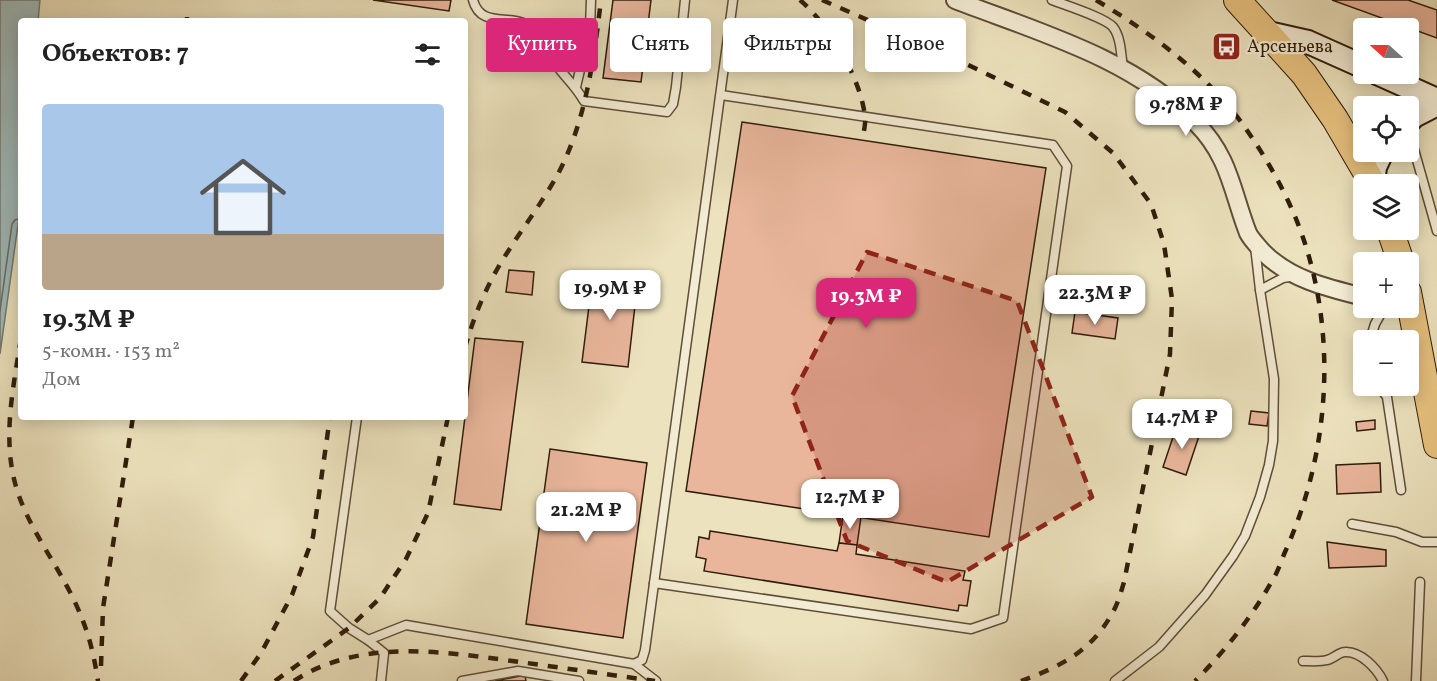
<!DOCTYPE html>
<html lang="ru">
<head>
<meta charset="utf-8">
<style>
  body { margin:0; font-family:Vollkorn,serif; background:#f2f2f2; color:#222; height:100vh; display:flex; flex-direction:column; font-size:22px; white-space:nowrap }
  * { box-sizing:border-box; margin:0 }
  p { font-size:20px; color:#767676 }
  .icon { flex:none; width:33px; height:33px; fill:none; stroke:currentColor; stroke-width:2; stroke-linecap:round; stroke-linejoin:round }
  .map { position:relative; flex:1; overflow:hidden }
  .sheet { position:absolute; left:18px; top:18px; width:450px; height:402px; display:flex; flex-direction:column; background:#fff; border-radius:6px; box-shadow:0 3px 15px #0003 }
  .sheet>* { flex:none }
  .top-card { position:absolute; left:486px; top:18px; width:570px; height:54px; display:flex; gap:12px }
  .needle { width:39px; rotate:291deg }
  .controls { position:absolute; left:1353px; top:18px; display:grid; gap:12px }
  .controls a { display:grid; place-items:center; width:66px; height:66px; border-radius:6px; background:#fff; box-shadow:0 3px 15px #0003; font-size:30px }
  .price { position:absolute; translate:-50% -51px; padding:0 14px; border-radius:12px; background:#fff; color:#222; font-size:20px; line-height:39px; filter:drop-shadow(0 2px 3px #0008) }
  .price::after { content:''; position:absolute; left:50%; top:36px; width:18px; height:14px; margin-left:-9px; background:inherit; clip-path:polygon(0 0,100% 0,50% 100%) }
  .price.current { background:#db2777; color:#fff }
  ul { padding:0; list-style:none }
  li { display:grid; align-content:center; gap:12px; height:318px; padding:0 24px }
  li+li { border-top:2px solid #e0e0e0 }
  li span { display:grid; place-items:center; height:186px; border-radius:6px; color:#555 }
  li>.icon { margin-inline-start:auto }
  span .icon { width:108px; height:108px; fill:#fffc; stroke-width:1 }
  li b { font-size:26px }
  h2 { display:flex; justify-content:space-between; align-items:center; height:72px; padding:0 24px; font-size:26px }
  .tag { padding:0 21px; border-radius:6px; background:#fff; box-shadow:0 3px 15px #0003; font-size:21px; line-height:54px }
  .tag.current { background:#db2777; color:#fff }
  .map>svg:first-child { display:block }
  .water { fill:#9ebbbc; stroke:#727b75; stroke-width:1.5 }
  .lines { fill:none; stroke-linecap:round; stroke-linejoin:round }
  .shore { stroke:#676c63; stroke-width:1.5 }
  .building { fill:#e9b69b; stroke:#301c0a; stroke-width:1.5 }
  .service-casing { stroke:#5f4e37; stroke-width:11 }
  .minor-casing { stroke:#5f4e37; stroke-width:20 }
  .secondary-casing { stroke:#301c0a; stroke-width:26 }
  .primary-casing { stroke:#301c0a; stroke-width:28 }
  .path { stroke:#301c0a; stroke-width:2; stroke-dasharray:4.5 3; stroke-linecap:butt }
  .service { stroke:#f3ecd4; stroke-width:8 }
  .minor { stroke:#f3ecd4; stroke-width:16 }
  .secondary { stroke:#f3ecd4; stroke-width:22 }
  .primary { stroke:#e6c17e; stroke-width:26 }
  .rail { stroke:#301c0a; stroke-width:4.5; stroke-dasharray:10 10; stroke-linecap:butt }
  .marked { fill:#8f2418; fill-opacity:0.2; stroke:#8f2418; stroke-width:4.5; stroke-dasharray:12 8; stroke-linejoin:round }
  .labels { text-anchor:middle; stroke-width:4.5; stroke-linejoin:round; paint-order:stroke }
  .poi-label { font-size:18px; fill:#301c0a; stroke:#f3ecd4; text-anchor:start }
</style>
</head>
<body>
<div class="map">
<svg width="1437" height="681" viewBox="0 0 1437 681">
  <rect width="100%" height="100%" fill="#ece2bd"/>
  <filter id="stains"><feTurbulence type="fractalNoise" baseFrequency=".00333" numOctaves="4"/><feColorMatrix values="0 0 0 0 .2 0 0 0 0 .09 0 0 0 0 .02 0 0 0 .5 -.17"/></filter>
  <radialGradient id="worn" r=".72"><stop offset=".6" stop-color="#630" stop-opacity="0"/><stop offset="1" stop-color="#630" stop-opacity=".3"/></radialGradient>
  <path class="water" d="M0,0H40L38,21H21V203L0,354Z"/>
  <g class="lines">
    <path class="shore" d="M0,311L12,224L15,220L21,218"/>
  </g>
  <g class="building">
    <path d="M373,0H451L449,11Z"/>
    <path d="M613,0H651L641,82L603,78Z"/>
    <path d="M1332,0H1408L1437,10V38Z"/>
    <path d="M742,122L1046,168L989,537L686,491Z"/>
    <path d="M509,270L534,272L532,295L506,292Z"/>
    <path d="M593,274L638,279L628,367L582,362Z"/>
    <path d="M1075,312L1118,318L1115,339L1072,333Z"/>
    <path d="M475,338L523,342L501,510L454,504Z"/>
    <path d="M1251,411L1269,413L1267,426L1249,424Z"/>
    <path d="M1375,420V429L1357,431L1356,422Z"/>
    <path d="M1177,425L1200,433L1186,475L1163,467Z"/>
    <path d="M550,449L647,463L623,638L526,624Z"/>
    <path d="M1380,463L1381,492L1337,494L1336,465Z"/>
    <path d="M843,515L861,517L857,545L839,543Z"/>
    <path d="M710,531L837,551L839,543L857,545L856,554L965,571L963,580L971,581L967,606L959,605L958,611L704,571L706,559L696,557L699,537L709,539Z"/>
    <path d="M1327,542L1386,550V566L1329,568Z"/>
    <path d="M525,675L526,681H495Z"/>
  </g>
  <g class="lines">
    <defs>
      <g id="service">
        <path d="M473,0C480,26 504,16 523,23C529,25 538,32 542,36C547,41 548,50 551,57C560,73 575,84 584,101L667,112L673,104L676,87L685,0"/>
        <path d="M1052,0C1065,5 1106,18 1113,27C1121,37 1121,55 1123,68"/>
        <path d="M576,87L590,27L591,0"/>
        <path d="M1408,128L1437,231"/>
        <path d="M1260,290L1283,278L1295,276"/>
        <path d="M1370,340L1375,324L1384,308"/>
        <path d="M1379,386L1387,397L1401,490"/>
        <path d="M357,417L330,611L349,628L368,640"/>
        <path d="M1352,524L1396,532L1422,542H1437"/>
        <path d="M654,583L971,629L1003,618L1067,166L1053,145L721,95"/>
        <path d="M1303,661C1310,661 1320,662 1327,660C1333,659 1339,652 1345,652C1361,651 1377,669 1383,681"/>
        <path d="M634,664L656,681"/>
        <path d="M381,681L384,653L368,640L406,625L634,664L642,660L645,650L733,0"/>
        <path d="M462,681L518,671L579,681"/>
        <path d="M1115,681L1159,647L1205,595L1233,556L1245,536L1260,497L1269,465L1273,441L1274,379L1260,290L1255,246"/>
        <path d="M1416,681L1420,582"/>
      </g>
      <path id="minor" d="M955,0C1038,32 1132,58 1196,123C1230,157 1232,192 1248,233C1251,239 1257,245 1262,251C1289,279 1327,288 1364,297"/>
      <g id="secondary">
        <path d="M1268,33L1308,42L1364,67"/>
        <path d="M1379,74L1437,100"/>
        <path d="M1408,122L1414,116L1437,104"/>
        <path d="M1373,184L1375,167L1382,152"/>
      </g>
      <g id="primary">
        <path d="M1237,0L1304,74L1335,119L1373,184"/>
        <path d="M1390,230L1401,262"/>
        <path d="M1408,292L1437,445"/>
      </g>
    </defs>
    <use href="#service" class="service-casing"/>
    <use href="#minor" class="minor-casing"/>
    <use href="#secondary" class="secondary-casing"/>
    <use href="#primary" class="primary-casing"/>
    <path class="path" d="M1355,113H1364"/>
    <use href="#service" class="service"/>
    <use href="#minor" class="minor"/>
    <use href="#secondary" class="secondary"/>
    <use href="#primary" class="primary"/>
    <g class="rail">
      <path d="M800,0C829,25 861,78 865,117C866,124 863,133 863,140"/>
      <path d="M822,0L952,57L1065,112L1113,153L1151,204L1164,244L1172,299L1170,354L1124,582C1121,592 1118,603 1113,612C1091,652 1061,666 1021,681"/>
      <path d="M1096,0C1152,34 1205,72 1244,126C1270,163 1294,206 1307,250C1337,349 1327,459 1285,552C1281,561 1278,572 1272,581C1251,618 1225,651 1195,681"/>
      <path d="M66,21V19"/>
      <path d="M187,21V17"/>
      <path d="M21,338C14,384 3,432 14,479C24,522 54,559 73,598C87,627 93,649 98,681"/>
      <path d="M465,348C474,315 488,282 507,253C524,226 544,200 559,172C586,120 594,58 601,0"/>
      <path d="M101,666L103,608L133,417"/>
      <path d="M241,681L261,653L292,595L313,537L330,417"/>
      <path d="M275,681L349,628L380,598L406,559L428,513L448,417"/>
      <path d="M294,681C362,636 452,653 527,663C570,669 612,675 655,681"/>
    </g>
  </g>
  <path class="marked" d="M867,252L1017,301L1092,497L947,582L847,541L792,396Z"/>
  <defs>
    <symbol id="bus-square" viewBox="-11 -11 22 22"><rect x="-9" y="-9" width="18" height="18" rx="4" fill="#8f2418" stroke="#f3ecd4"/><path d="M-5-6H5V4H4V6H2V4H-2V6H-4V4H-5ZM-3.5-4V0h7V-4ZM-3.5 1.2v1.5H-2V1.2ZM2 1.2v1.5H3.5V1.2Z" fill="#fff"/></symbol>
  </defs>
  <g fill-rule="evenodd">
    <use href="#bus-square" x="1210" y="30" width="33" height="33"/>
  </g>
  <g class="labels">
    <g class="poi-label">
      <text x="1247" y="52">Арсеньева</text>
    </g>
  </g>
  <rect width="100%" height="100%" filter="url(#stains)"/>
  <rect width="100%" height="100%" fill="url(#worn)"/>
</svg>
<div class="controls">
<a><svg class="needle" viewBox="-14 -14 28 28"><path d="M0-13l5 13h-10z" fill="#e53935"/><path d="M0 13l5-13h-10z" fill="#767676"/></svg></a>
<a><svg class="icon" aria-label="locate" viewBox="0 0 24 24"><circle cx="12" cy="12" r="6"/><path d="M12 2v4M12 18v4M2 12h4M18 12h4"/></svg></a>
<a><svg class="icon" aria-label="layers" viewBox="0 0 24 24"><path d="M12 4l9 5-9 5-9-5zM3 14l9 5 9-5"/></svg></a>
<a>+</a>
<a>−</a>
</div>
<b class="price" style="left:1186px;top:137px">9.78M ₽</b>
<b class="price" style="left:610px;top:321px">19.9M ₽</b>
<b class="price" style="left:1095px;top:326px">22.3M ₽</b>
<b class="price current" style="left:866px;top:329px">19.3M ₽</b>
<b class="price" style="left:1182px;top:450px">14.7M ₽</b>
<b class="price" style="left:850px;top:530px">12.7M ₽</b>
<b class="price" style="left:586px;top:543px">21.2M ₽</b>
<div class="top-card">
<a class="tag current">Купить</a>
<a class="tag">Снять</a>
<a class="tag">Фильтры</a>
<a class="tag">Новое</a>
</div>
<section class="sheet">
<h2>Объектов: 7<svg class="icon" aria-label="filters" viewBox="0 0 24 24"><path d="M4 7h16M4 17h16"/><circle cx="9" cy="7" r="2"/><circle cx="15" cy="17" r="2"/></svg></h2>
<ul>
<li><span style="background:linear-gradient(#a9c7e8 70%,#b9a48a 0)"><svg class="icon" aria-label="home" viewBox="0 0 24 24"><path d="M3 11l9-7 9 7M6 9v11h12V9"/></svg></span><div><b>19.3M ₽</b><p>5-комн. · 153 m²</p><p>Дом</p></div></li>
</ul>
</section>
</div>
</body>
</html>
